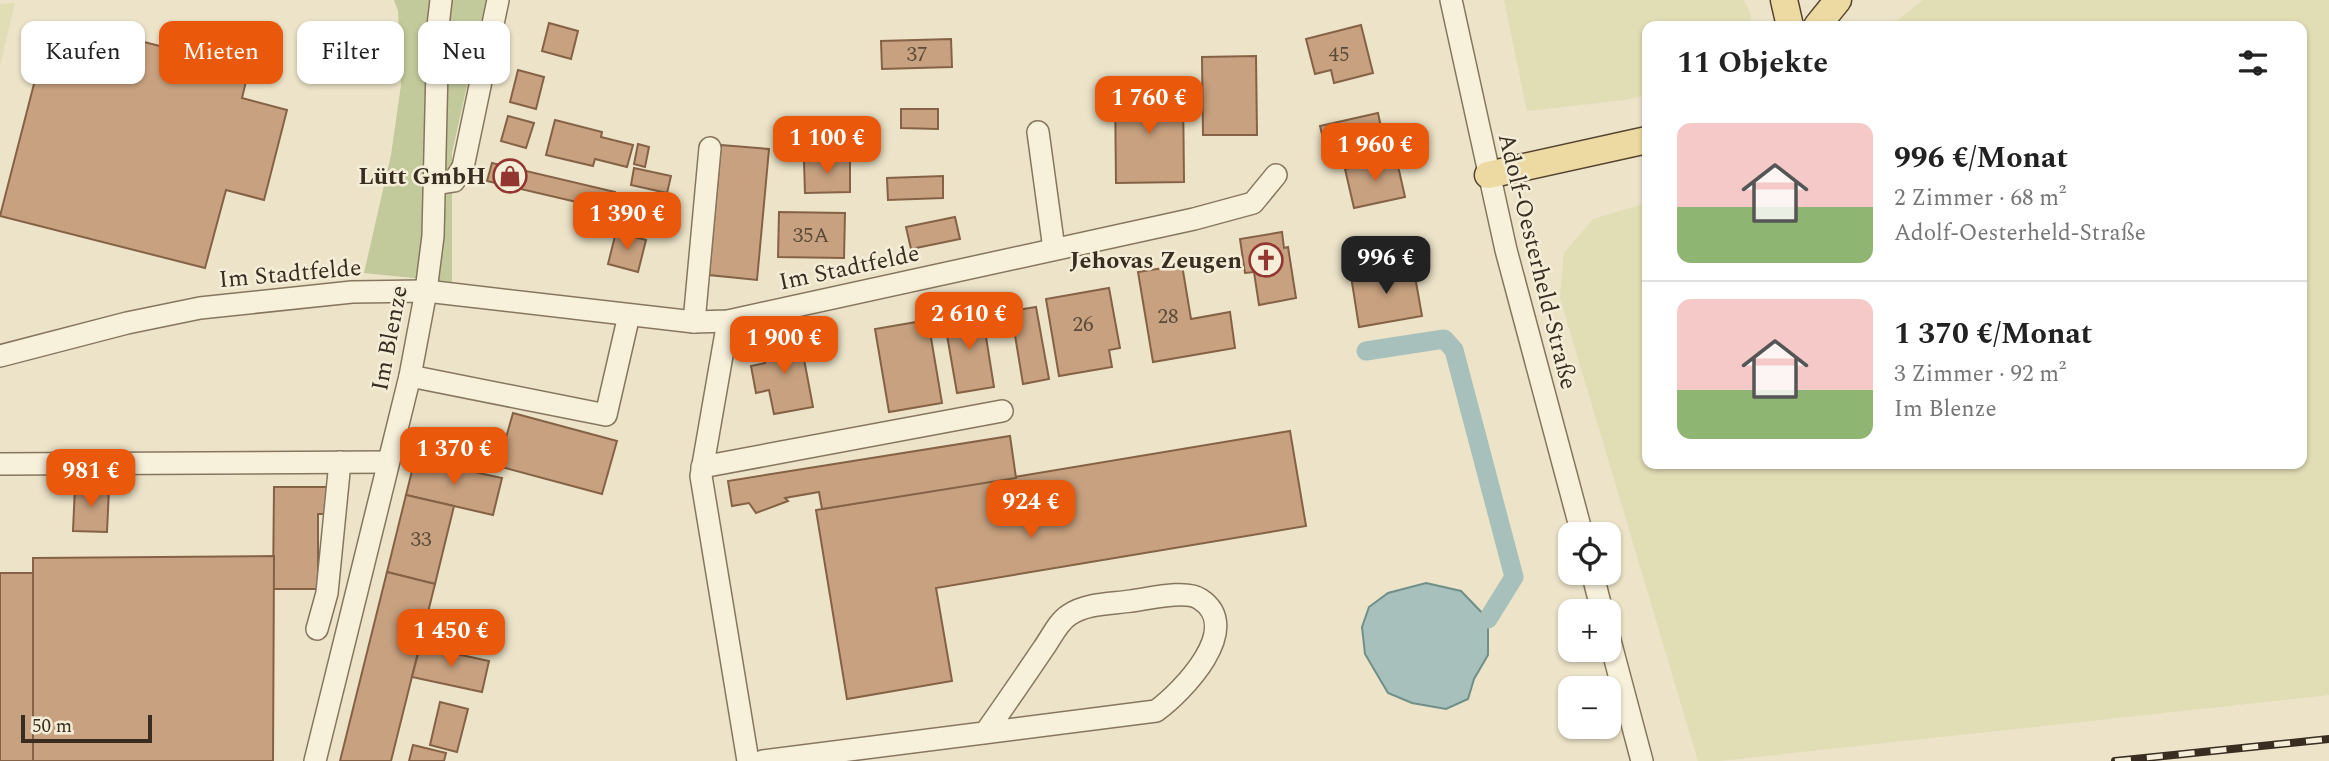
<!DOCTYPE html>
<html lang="de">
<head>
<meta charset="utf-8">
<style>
  body { margin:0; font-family:Spectral,serif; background:#f2f2f2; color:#222; height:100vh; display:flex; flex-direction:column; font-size:26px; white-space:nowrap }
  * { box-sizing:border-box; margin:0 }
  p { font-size:23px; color:#767676 }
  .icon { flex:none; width:38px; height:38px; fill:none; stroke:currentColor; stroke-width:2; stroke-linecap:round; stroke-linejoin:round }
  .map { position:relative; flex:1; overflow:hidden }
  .side { position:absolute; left:1642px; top:21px; width:665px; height:448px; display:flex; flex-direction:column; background:#fff; border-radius:14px; box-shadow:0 2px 5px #0004 }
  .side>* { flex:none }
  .banner { position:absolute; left:21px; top:21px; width:665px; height:63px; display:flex; gap:14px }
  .fabs { position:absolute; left:1558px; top:522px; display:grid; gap:14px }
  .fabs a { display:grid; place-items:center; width:63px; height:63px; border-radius:14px; background:#fff; box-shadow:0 2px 5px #0004; font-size:35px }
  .scale { position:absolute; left:21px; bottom:18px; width:131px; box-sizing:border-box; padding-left:7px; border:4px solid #382d20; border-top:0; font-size:19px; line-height:24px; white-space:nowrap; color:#382d20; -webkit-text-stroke:5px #f4edd7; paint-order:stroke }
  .price { position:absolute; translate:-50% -60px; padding:0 16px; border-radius:14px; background:#ea580c; color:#fff; font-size:23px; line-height:46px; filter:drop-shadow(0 2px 4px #0008) }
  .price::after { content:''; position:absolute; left:50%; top:42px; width:21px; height:16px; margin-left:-10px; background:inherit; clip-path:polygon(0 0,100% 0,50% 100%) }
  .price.current { background:#222; color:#fff }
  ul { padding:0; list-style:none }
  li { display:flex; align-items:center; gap:21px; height:175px; padding:0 35px }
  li+li { border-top:2px solid #e0e0e0 }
  li span { display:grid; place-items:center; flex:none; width:196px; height:140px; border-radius:14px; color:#555 }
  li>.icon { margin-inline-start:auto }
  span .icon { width:84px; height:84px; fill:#fffc; stroke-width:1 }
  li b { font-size:30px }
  h2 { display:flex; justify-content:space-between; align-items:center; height:84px; padding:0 35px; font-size:30px }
  .chip { padding:0 24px; border-radius:14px; background:#fff; box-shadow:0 2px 5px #0004; font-size:24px; line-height:63px }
  .chip.current { background:#ea580c; color:#fff }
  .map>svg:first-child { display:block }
  .farmland { fill:#e1ddb5 }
  .green { fill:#c2ca9c }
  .water { fill:#a8c0bb; stroke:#6f8f89; stroke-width:2 }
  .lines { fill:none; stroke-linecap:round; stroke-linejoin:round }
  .canal { stroke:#a8c0bb; stroke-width:19 }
  .building { fill:#c8a280; stroke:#856245; stroke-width:2 }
  .minor-casing { stroke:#87765e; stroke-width:24 }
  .major-casing { stroke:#554431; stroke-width:29 }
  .minor { stroke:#f7f0db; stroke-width:21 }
  .major { stroke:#eddaa2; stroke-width:26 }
  .rail-casing { stroke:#382d20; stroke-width:8 }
  .rail { stroke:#f4edd7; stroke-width:5; stroke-dasharray:16; stroke-linecap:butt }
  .labels { text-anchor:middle; stroke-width:5; stroke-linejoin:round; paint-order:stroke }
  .number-label { font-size:21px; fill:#5c4a38 }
  .poi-label { font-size:24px; font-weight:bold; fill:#382d20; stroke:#f4edd7; text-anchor:end }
  .street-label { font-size:24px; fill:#382d20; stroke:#f4edd7 }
</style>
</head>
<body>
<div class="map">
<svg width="2329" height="761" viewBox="0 0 2329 761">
  <rect width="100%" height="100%" fill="#ece3c8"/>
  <g class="farmland">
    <path d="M1504,0H1744L1751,15L1750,26H1647V95L1625,100L1527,111Z"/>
    <path d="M1923,0H2329V695L1719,761H1698L1560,298L1564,253L1593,219L1647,203V464H2301V26H1890Z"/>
    <path d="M15,3L0,66V4Z"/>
  </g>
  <path class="green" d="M394,0H486L452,153V282L364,273L391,155L401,85L398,11Z"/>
  <path class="water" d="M1426,583L1461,591L1488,619V655L1474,679L1468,699L1446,709L1412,703L1388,693L1365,654L1362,627L1369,607L1388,593Z"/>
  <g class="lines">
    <path class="canal" d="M1366,351L1444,339L1454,350L1514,577L1488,619"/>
  </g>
  <g class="building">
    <path d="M549,23L578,31L571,59L542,51Z"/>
    <path d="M1361,25L1373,73L1334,83L1331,70L1315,74L1306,39Z"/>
    <path d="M113,34L249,69L242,98L287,110L264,200L226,190L205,268L0,216L44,45L107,61Z"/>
    <path d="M951,39L952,67L882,69L881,41Z"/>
    <path d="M1256,56L1257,135H1203L1202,57Z"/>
    <path d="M518,70L544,77L536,109L510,102Z"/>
    <path d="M1183,88L1184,182L1116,183L1115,89Z"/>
    <path d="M901,109H938V129L901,128Z"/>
    <path d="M1378,113L1385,146L1328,159L1320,126Z"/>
    <path d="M508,116L534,123L526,148L501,141Z"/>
    <path d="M555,120L602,132L601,137L633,145L627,167L595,159L593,166L546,155Z"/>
    <path d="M638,144L649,147L645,167L634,164Z"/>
    <path d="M721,145L769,149L757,280L709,275Z"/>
    <path d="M1396,157L1405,197L1354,208L1345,169Z"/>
    <path d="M850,160V192L805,193L804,161Z"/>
    <path d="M492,163L615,192L611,210L487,181Z"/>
    <path d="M634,168L671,176L667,193L631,185Z"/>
    <path d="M943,176V198L888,200L887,178Z"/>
    <path d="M779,212L845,213L844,258L778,257Z"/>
    <path d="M955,217L960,239L911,249L906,227Z"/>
    <path d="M616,232L646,240L638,272L608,264Z"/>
    <path d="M1282,232L1284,248L1288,247L1296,298L1259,305L1254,272L1245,273L1240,239Z"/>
    <path d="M1182,265L1191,319L1230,312L1235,348L1153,362L1138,272Z"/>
    <path d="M1413,265L1422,316L1359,327L1351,276Z"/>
    <path d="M1109,288L1120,348L1109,350L1112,367L1059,376L1046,299Z"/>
    <path d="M1036,307L1049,379L1023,384L1011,311Z"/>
    <path d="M982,312L994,387L957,393L944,318Z"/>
    <path d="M928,320L942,403L889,412L875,329Z"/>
    <path d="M800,338L813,407L774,414L769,390L756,393L751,366L765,363L762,345Z"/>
    <path d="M513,413L617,441L602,494L498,466Z"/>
    <path d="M1290,431L1306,526L936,588L952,681L847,699L816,510Z"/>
    <path d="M1010,436L1016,478L822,509L819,492L785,498L788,501L756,513L749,503L732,506L728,481Z"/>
    <path d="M415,459L502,478L493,515L406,495Z"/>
    <path d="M75,486L109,488L107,532L73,531Z"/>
    <path d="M274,487H328V514H318V589H273Z"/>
    <path d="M406,495L454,506L435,584L387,572Z"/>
    <path d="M274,556L273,761H33V558Z"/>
    <path d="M387,572L435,584L391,761H340Z"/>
    <rect x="0" y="573" width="33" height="188"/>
    <path d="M420,646L489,661L482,692L412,677Z"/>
    <path d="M440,702L468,709L457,752L430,745Z"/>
    <path d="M413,745L446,753L444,761H409Z"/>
  </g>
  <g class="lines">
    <defs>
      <g id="minor">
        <path d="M1451,0L1506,250L1582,534"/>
        <path d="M1038,132L1054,249"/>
        <path d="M435,184L454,181L463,167L498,0"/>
        <path d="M728,321L701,476L748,761"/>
        <path d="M694,322L710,148"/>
        <path d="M0,356L127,323L200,308L352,292L426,291L694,322L728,321L1194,219L1253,203L1276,175"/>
        <path d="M410,376L606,415L629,315"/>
        <path d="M0,464L388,462"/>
        <path d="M702,467L1002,411"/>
        <path d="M1592,572L1602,611"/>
        <path d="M317,629L327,593L340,462"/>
        <path d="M1608,633L1642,761"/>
        <path d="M315,761L410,376L426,291L433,236L438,26L441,0"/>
        <path d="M763,761L1156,711C1182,692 1245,628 1200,599C1186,589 1148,599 1131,601C1111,604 1087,603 1069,615C1058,622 1051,638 1043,649C1024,677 1005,705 985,733"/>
      </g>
      <g id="major">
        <path d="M1784,0L1790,26"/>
        <path d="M1817,26L1838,0"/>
        <path d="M1488,175L1647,140"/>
      </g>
    </defs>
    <use href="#minor" class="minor-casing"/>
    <use href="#major" class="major-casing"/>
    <use href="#minor" class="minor"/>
    <use href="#major" class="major"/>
    <defs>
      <path id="rail" d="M2115,761L2329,739"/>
    </defs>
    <use href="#rail" class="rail-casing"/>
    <use href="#rail" class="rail"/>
  </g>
  <defs>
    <symbol id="shop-ring" viewBox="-11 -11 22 22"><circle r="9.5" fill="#f4edd7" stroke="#933631" stroke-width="1.5"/><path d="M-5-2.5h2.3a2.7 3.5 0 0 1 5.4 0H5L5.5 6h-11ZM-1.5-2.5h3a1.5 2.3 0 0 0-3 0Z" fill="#933631"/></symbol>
    <symbol id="church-ring" viewBox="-11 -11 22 22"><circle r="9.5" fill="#f4edd7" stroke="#933631" stroke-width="1.5"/><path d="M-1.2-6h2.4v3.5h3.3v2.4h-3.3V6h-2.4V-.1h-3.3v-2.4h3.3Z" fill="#933631"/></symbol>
  </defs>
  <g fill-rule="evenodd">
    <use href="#shop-ring" x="491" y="157" width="38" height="38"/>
    <use href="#church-ring" x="1247" y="241" width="38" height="38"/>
  </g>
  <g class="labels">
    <g class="number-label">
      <text x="917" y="61">37</text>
      <text x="1339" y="61">45</text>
      <text x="811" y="242">35A</text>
      <text x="1168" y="323">28</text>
      <text x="1083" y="331">26</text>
      <text x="421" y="546">33</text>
    </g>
    <g class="poi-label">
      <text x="486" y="184">Lütt GmbH</text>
      <text x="1242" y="268">Jehovas Zeugen</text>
    </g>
    <g class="street-label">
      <text transform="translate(1538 261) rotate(76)" y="8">Adolf-Oesterheld-Straße</text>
      <text transform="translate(849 267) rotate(-12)" y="8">Im Stadtfelde</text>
      <text transform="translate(290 273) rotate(-5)" y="8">Im Stadtfelde</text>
      <text transform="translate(389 338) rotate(-79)" y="8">Im Blenze</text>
    </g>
  </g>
</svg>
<div class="fabs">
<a><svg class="icon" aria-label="locate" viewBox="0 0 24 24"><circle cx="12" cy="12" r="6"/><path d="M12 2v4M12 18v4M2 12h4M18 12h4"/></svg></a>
<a>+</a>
<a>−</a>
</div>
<div class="scale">50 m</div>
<b class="price" style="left:1149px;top:136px">1 760 €</b>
<b class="price" style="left:827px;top:176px">1 100 €</b>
<b class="price" style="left:1375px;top:183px">1 960 €</b>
<b class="price" style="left:627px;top:252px">1 390 €</b>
<b class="price current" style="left:1386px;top:296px">996 €</b>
<b class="price" style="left:969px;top:352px">2 610 €</b>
<b class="price" style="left:784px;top:376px">1 900 €</b>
<b class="price" style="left:454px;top:487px">1 370 €</b>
<b class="price" style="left:91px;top:509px">981 €</b>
<b class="price" style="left:1031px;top:540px">924 €</b>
<b class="price" style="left:451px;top:669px">1 450 €</b>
<div class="banner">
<a class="chip">Kaufen</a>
<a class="chip current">Mieten</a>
<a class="chip">Filter</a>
<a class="chip">Neu</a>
</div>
<section class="side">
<h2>11 Objekte<svg class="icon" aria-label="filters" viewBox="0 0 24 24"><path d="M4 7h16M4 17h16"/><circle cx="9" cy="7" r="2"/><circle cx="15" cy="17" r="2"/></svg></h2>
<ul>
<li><span style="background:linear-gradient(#f6c9c9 60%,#8fb573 0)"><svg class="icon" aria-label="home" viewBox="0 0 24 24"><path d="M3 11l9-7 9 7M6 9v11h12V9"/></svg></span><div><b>996 €/Monat</b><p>2 Zimmer · 68 m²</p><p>Adolf-Oesterheld-Straße</p></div></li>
<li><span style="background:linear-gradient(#f6c9c9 65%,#8fb573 0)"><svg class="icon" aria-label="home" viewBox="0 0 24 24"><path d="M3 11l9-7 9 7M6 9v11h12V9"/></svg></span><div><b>1 370 €/Monat</b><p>3 Zimmer · 92 m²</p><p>Im Blenze</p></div></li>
</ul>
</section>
</div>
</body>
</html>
